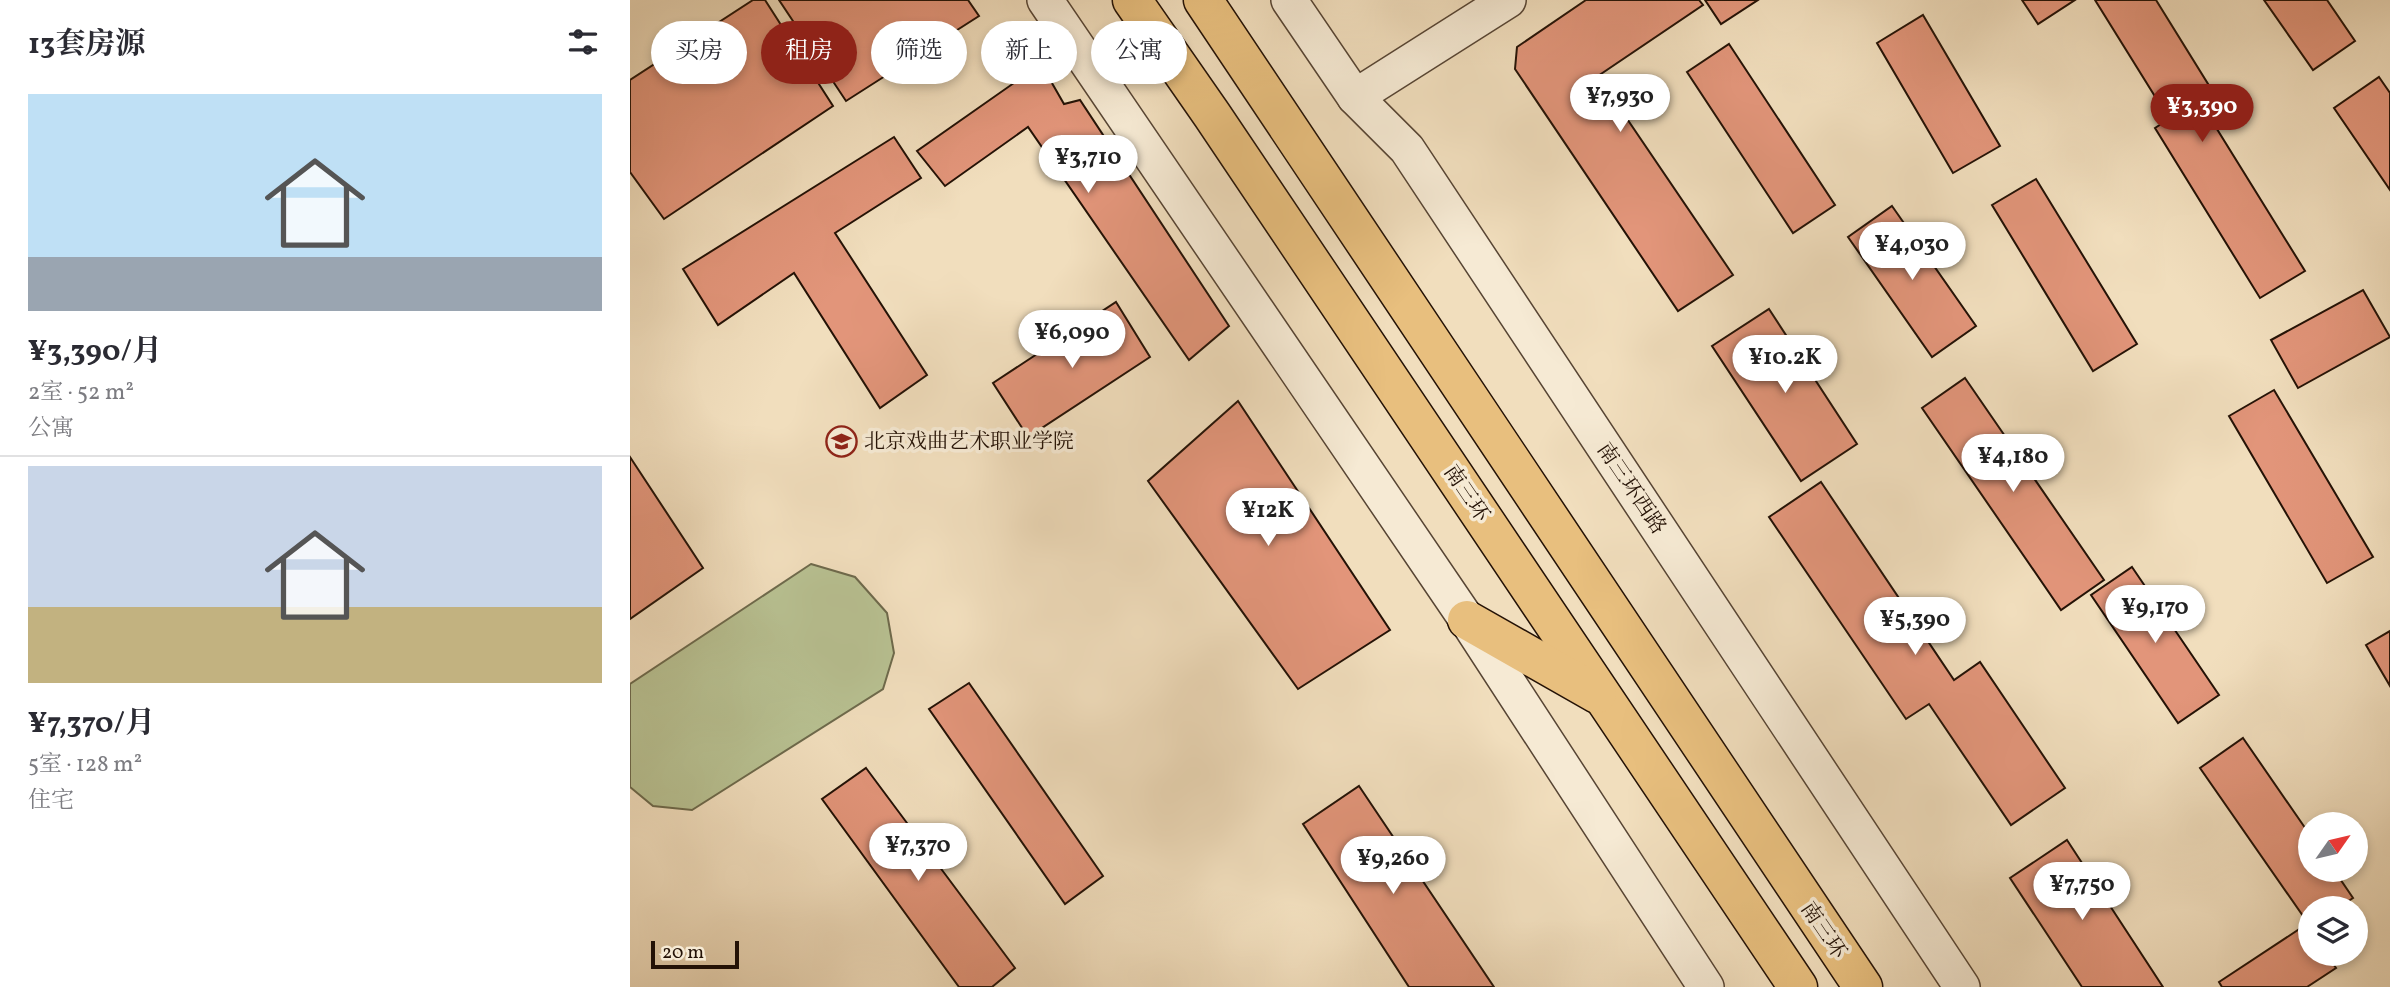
<!DOCTYPE html>
<html lang="zh">
<head>
<meta charset="utf-8">
<style>
  body { margin:0; font-family:Vollkorn,"Noto Serif SC",serif; background:#f7f7f7; color:#2b2b33; height:100vh; display:flex; flex-direction:column; font-size:26px; white-space:nowrap }
  * { box-sizing:border-box; margin:0 }
  p { font-size:23px; color:#7c7c81 }
  .icon { flex:none; width:38px; height:38px; fill:none; stroke:currentColor; stroke-width:2; stroke-linecap:round; stroke-linejoin:round }
  .map { position:relative; flex:1; overflow:hidden }
  .drawer { display:flex; flex-direction:column; background:#fff; width:630px }
  .drawer>* { flex:none }
  .top-card { position:absolute; left:21px; top:21px; width:665px; height:63px; display:flex; gap:14px }
  .needle { width:46px; rotate:56deg }
  .buttons { position:absolute; left:1668px; top:812px; display:grid; gap:14px }
  .buttons a { display:grid; place-items:center; width:70px; height:70px; border-radius:50%; background:#fff; box-shadow:0 4px 10px #0003; font-size:35px }
  .scale { position:absolute; left:21px; bottom:18px; width:88px; box-sizing:border-box; padding-left:7px; border:4px solid #241206; border-top:0; font-size:19px; line-height:24px; white-space:nowrap; color:#241206; -webkit-text-stroke:5px #f6ead4; paint-order:stroke }
  .price { position:absolute; translate:-50% -60px; padding:0 16px; border-radius:24px; background:#fff; color:#222; font-size:23px; line-height:46px; filter:drop-shadow(0 2px 4px #0008) }
  .price::after { content:''; position:absolute; left:50%; top:42px; width:21px; height:16px; margin-left:-10px; background:inherit; clip-path:polygon(0 0,100% 0,50% 100%) }
  .price.selected { background:#8f2418; color:#fff }
  ul { padding:0; list-style:none }
  li { display:grid; align-content:center; gap:14px; height:371px; padding:0 28px }
  li+li { border-top:2px solid #e1e1e2 }
  li span { display:grid; place-items:center; height:217px; border-radius:0px; color:#555 }
  li>.icon { margin-inline-start:auto }
  span .icon { width:126px; height:126px; fill:#fffc; stroke-width:1 }
  li b { font-size:30px }
  h2 { display:flex; justify-content:space-between; align-items:center; height:84px; padding:0 28px; font-size:30px }
  .pill { padding:0 24px; border-radius:32px; background:#fff; box-shadow:0 4px 10px #0003; font-size:24px; line-height:63px }
  .pill.selected { background:#8f2418; color:#fff }
  main { display:flex; flex:1; min-height:0 }
  .map>svg:first-child { display:block }
  .green { fill:#b8c192; stroke:#6e6a4c; stroke-width:2 }
  .building { fill:#e2957a; stroke:#241206; stroke-width:2 }
  .lines { fill:none; stroke-linecap:round; stroke-linejoin:round }
  .minor-casing { stroke:#574534; stroke-width:38 }
  .highway-casing { stroke:#241206; stroke-width:41 }
  .minor { stroke:#f6ead4; stroke-width:35 }
  .highway { stroke:#e8bf7e; stroke-width:38 }
  .labels { text-anchor:middle; stroke-width:7; stroke-linejoin:round; paint-order:stroke }
  .poi-label { font-size:21px; fill:#241206; stroke:#f6ead4; text-anchor:start }
  .street-label { font-size:21px; fill:#241206; stroke:#f6ead4 }
</style>
</head>
<body>
<main>
<section class="drawer">
<h2>13套房源<svg class="icon" aria-label="filters" viewBox="0 0 24 24"><path d="M4 7h16M4 17h16"/><circle cx="9" cy="7" r="2"/><circle cx="15" cy="17" r="2"/></svg></h2>
<ul>
<li><span style="background:linear-gradient(#bfe0f5 75%,#9aa5b1 0)"><svg class="icon" aria-label="home" viewBox="0 0 24 24"><path d="M3 11l9-7 9 7M6 9v11h12V9"/></svg></span><div><b>¥3,390/月</b><p>2室 · 52 m²</p><p>公寓</p></div></li>
<li><span style="background:linear-gradient(#c9d6e8 65%,#c2b280 0)"><svg class="icon" aria-label="home" viewBox="0 0 24 24"><path d="M3 11l9-7 9 7M6 9v11h12V9"/></svg></span><div><b>¥7,370/月</b><p>5室 · 128 m²</p><p>住宅</p></div></li>
</ul>
</section>
<div class="map">
<svg width="1760" height="987" viewBox="0 0 1760 987">
  <rect width="100%" height="100%" fill="#f1debd"/>
  <filter id="stains"><feTurbulence type="fractalNoise" baseFrequency=".00286" numOctaves="4"/><feColorMatrix values="0 0 0 0 .2 0 0 0 0 .09 0 0 0 0 .02 0 0 0 .5 -.17"/></filter>
  <radialGradient id="worn" r=".72"><stop offset=".6" stop-color="#630" stop-opacity="0"/><stop offset="1" stop-color="#630" stop-opacity=".3"/></radialGradient>
  <path class="green" d="M181,564L225,577L257,613L264,653L253,689L62,810L23,806L0,787V684Z"/>
  <g class="building">
    <path d="M123,0H135L203,106L34,219L0,172V80Z"/>
    <path d="M149,0H338L349,16L216,101Z"/>
    <path d="M956,0H1069L1073,5L968,76L1103,275L1048,311L885,69L887,47Z"/>
    <path d="M1075,0H1128L1091,24Z"/>
    <path d="M1392,0H1445L1408,24Z"/>
    <path d="M1465,0H1526L1583,92L1569,100L1675,271L1630,298L1525,128L1539,119Z"/>
    <path d="M1634,0H1697L1725,41L1683,70Z"/>
    <path d="M1293,15L1370,146L1323,173L1247,43Z"/>
    <path d="M1099,44L1205,205L1163,233L1057,72Z"/>
    <path d="M411,64L434,104L450,100L599,326L559,360L398,127L315,186L287,151Z"/>
    <path d="M1749,77L1760,93V190L1704,108Z"/>
    <path d="M264,137L291,178L205,233L297,375L250,408L164,273L88,325L53,269Z"/>
    <path d="M1406,179L1507,344L1463,371L1362,205Z"/>
    <path d="M1262,206L1346,326L1302,357L1218,237Z"/>
    <path d="M1733,290L1760,337L1668,388L1641,340Z"/>
    <path d="M486,302L520,357L398,437L363,383Z"/>
    <path d="M1139,309L1227,444L1171,481L1082,346Z"/>
    <path d="M1335,378L1474,580L1431,610L1292,408Z"/>
    <path d="M1644,390L1743,557L1697,583L1599,416Z"/>
    <path d="M608,401L760,630L668,689L518,481Z"/>
    <path d="M0,457L73,568L0,619Z"/>
    <path d="M1191,482L1324,680L1350,662L1435,788L1381,825L1299,704L1276,719L1139,517Z"/>
    <path d="M1502,567L1589,695L1548,723L1461,595Z"/>
    <path d="M1760,631V686L1736,645Z"/>
    <path d="M339,683L473,876L435,904L299,709Z"/>
    <path d="M1613,738L1680,835V870H1704L1723,898L1708,908H1680V926L1570,768Z"/>
    <path d="M236,768L385,968L362,987H329L192,799Z"/>
    <path d="M729,786L864,987H779L673,824Z"/>
    <path d="M1437,840L1533,987H1452L1380,878Z"/>
    <path d="M1677,924L1680,929V954H1696L1706,968L1677,987H1592L1589,982Z"/>
  </g>
  <g class="lines">
    <defs>
      <g id="minor">
        <path d="M415,0L837,620L1076,987"/>
        <path d="M659,0L725,97L777,149L1332,987"/>
        <path d="M725,97L878,0"/>
      </g>
      <g id="highway">
        <path d="M502,0L582,115L1168,987"/>
        <path d="M573,0L1233,987"/>
        <path d="M837,620L967,694"/>
      </g>
    </defs>
    <use href="#minor" class="minor-casing"/>
    <use href="#highway" class="highway-casing"/>
    <use href="#minor" class="minor"/>
    <use href="#highway" class="highway"/>
  </g>
  <defs>
    <symbol id="university-ring" viewBox="-11 -11 22 22"><circle r="9.5" fill="#f6ead4" stroke="#8f2418" stroke-width="1.5"/><path d="M0-5L7-2L0 1L-7-2ZM-4 1L0 2.5L4 1V4Q0 6-4 4Z" fill="#8f2418"/></symbol>
  </defs>
  <g fill-rule="evenodd">
    <use href="#university-ring" x="194" y="424" width="35" height="35"/>
  </g>
  <g class="labels">
    <g class="poi-label">
      <text x="234" y="448">北京戏曲艺术职业学院</text>
    </g>
    <g class="street-label">
      <text transform="translate(1002 488) rotate(56)" y="7">南三环西路</text>
      <text transform="translate(837 493) rotate(56)" y="7">南三环</text>
      <text transform="translate(1194 930) rotate(56)" y="7">南三环</text>
    </g>
  </g>
  <rect width="100%" height="100%" filter="url(#stains)"/>
  <rect width="100%" height="100%" fill="url(#worn)"/>
</svg>
<div class="buttons">
<a><svg class="needle" viewBox="-14 -14 28 28"><path d="M0-13l5 13h-10z" fill="#e53935"/><path d="M0 13l5-13h-10z" fill="#7c7c81"/></svg></a>
<a><svg class="icon" aria-label="layers" viewBox="0 0 24 24"><path d="M12 4l9 5-9 5-9-5zM3 14l9 5 9-5"/></svg></a>
</div>
<div class="scale">20 m</div>
<b class="price" style="left:990px;top:134px">¥7,930</b>
<b class="price selected" style="left:1572px;top:144px">¥3,390</b>
<b class="price" style="left:458px;top:195px">¥3,710</b>
<b class="price" style="left:1282px;top:282px">¥4,030</b>
<b class="price" style="left:442px;top:370px">¥6,090</b>
<b class="price" style="left:1155px;top:395px">¥10.2K</b>
<b class="price" style="left:1383px;top:494px">¥4,180</b>
<b class="price" style="left:638px;top:548px">¥12K</b>
<b class="price" style="left:1525px;top:645px">¥9,170</b>
<b class="price" style="left:1285px;top:657px">¥5,390</b>
<b class="price" style="left:288px;top:883px">¥7,370</b>
<b class="price" style="left:763px;top:896px">¥9,260</b>
<b class="price" style="left:1452px;top:922px">¥7,750</b>
<div class="top-card">
<a class="pill">买房</a>
<a class="pill selected">租房</a>
<a class="pill">筛选</a>
<a class="pill">新上</a>
<a class="pill">公寓</a>
</div>
</div>
</main>
</body>
</html>
